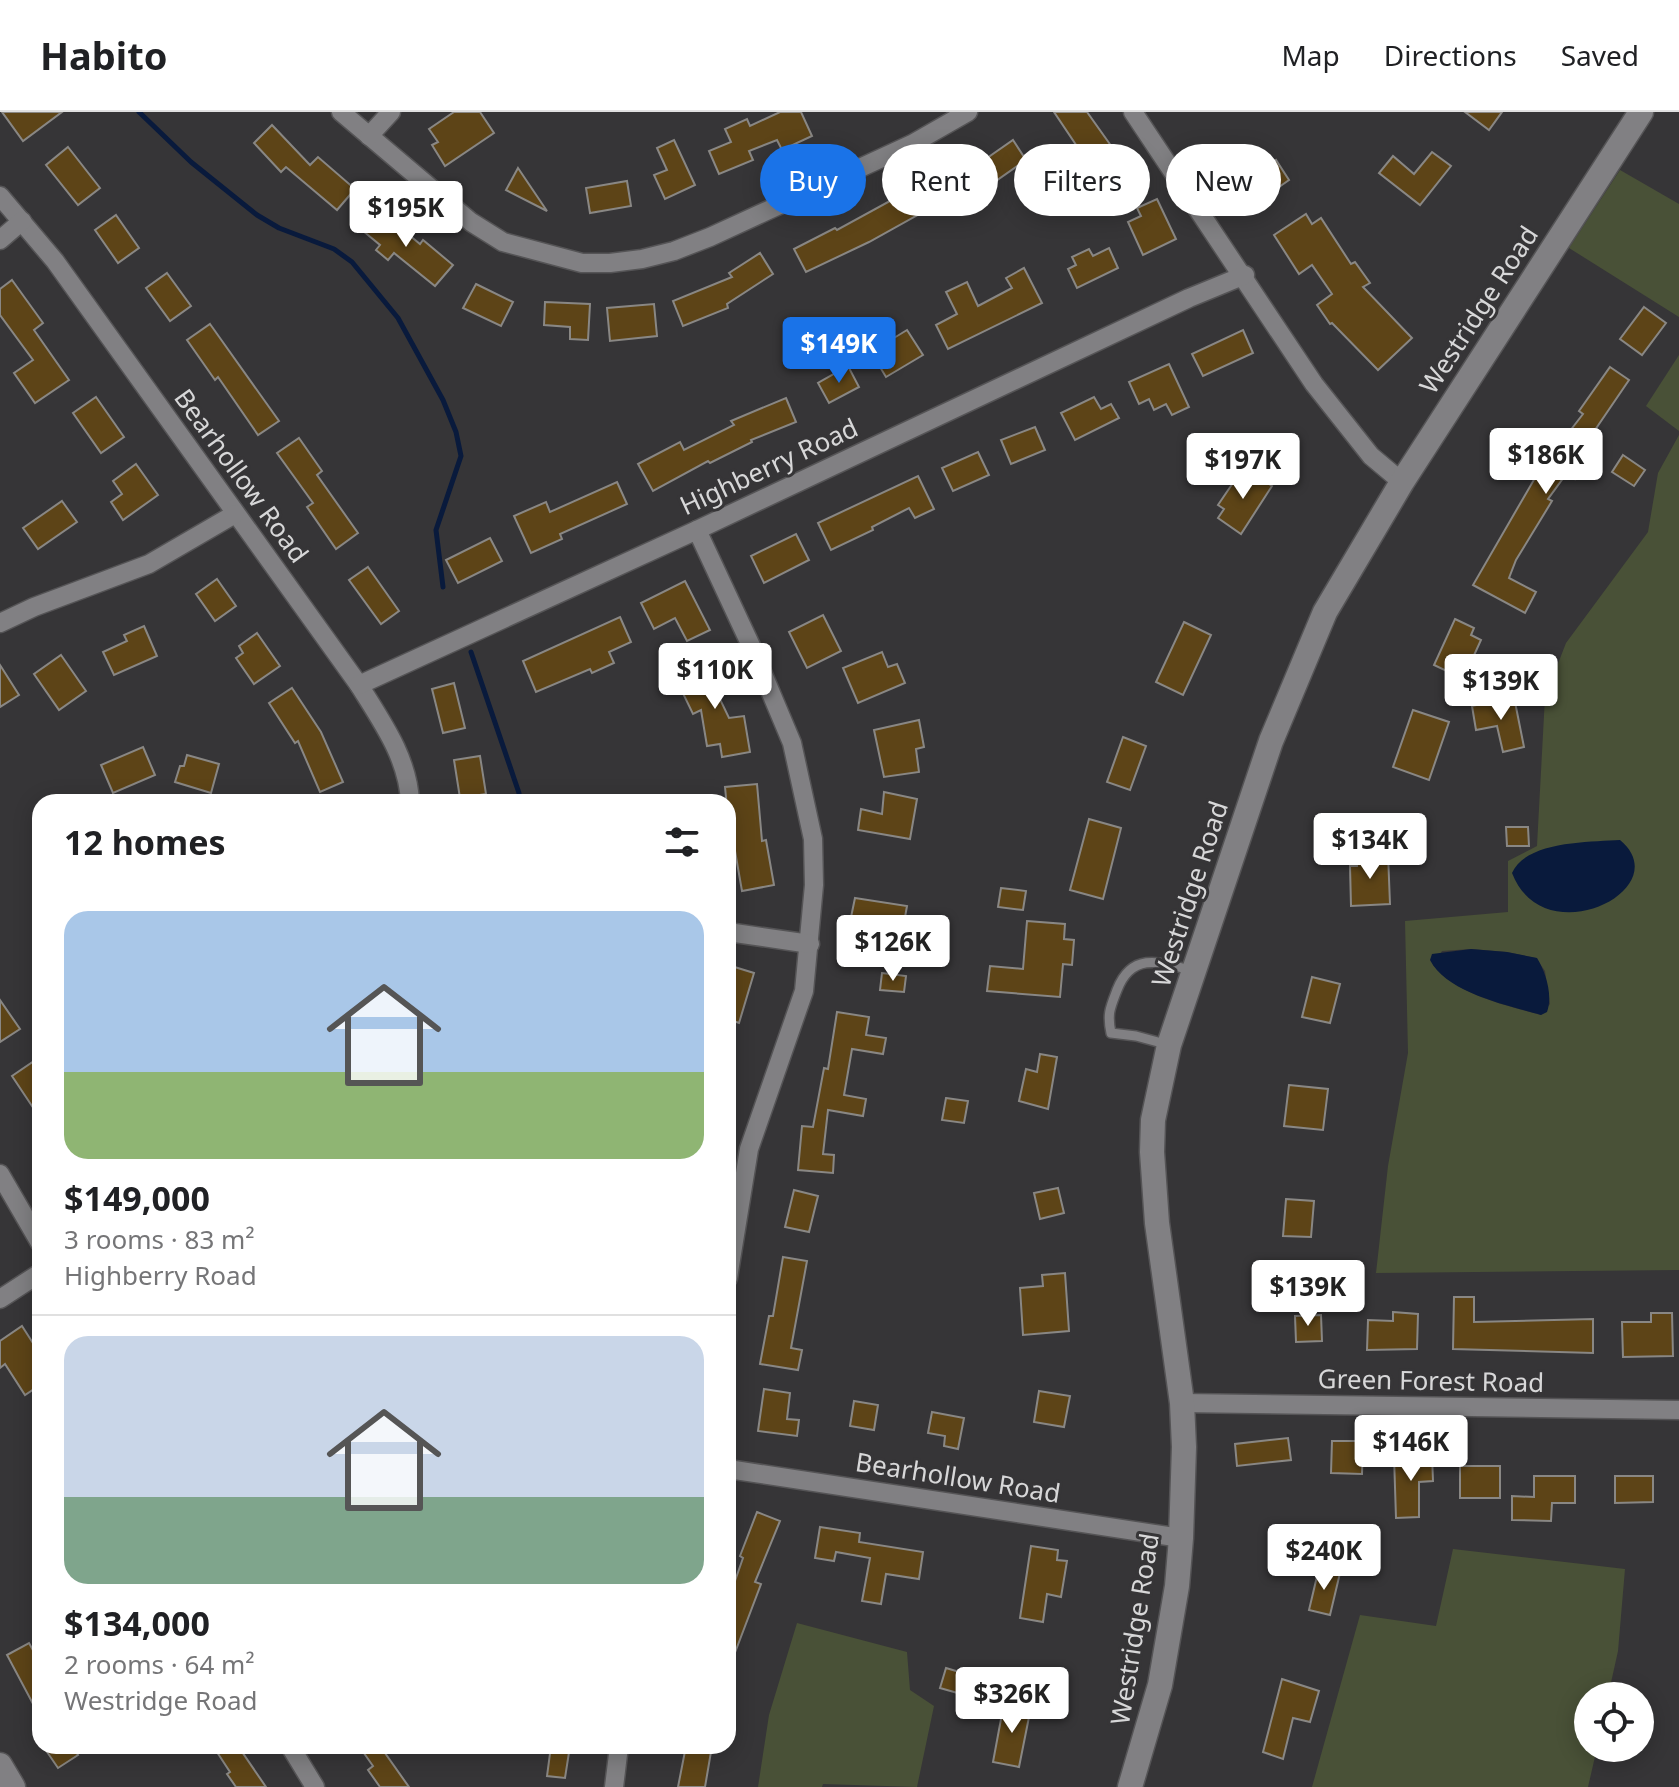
<!DOCTYPE html>
<html lang="en">
<head>
<meta charset="utf-8">
<style>
  body { margin:0; font-family:"Noto Sans",sans-serif; background:#f2f2f2; color:#202124; height:100vh; display:flex; flex-direction:column; font-size:30px; white-space:nowrap }
  * { box-sizing:border-box; margin:0 }
  p { font-size:26px; color:#757577 }
  .icon { flex:none; width:44px; height:44px; fill:none; stroke:currentColor; stroke-width:2; stroke-linecap:round; stroke-linejoin:round }
  .map { position:relative; flex:1; overflow:hidden }
  .details { position:absolute; left:32px; top:682px; width:704px; height:960px; display:flex; flex-direction:column; background:#fff; border-radius:24px; box-shadow:0 4px 20px #0003 }
  .details>* { flex:none }
  .guide { position:absolute; left:760px; top:32px; width:760px; height:72px; display:flex; gap:16px }
  .tools { position:absolute; left:1574px; top:1570px; display:grid; gap:16px }
  .tools a { display:grid; place-items:center; width:80px; height:80px; border-radius:50%; background:#fff; box-shadow:0 4px 20px #0003; font-size:40px }
  .price { position:absolute; translate:-50% -68px; padding:0 18px; border-radius:8px; background:#fff; color:#222; font-size:26px; line-height:52px; filter:drop-shadow(0 2px 4px #0008) }
  .price::after { content:''; position:absolute; left:50%; top:48px; width:24px; height:18px; margin-left:-12px; background:inherit; clip-path:polygon(0 0,100% 0,50% 100%) }
  .price.on { background:#1a73e8; color:#fff }
  ul { padding:0; list-style:none }
  li { display:grid; align-content:center; gap:16px; height:424px; padding:0 32px }
  li+li { border-top:2px solid #e0e0e0 }
  li span { display:grid; place-items:center; height:248px; border-radius:24px; color:#555 }
  li>.icon { margin-inline-start:auto }
  span .icon { width:144px; height:144px; fill:#fffc; stroke-width:1 }
  li b { font-size:34px }
  h2 { display:flex; justify-content:space-between; align-items:center; height:96px; padding:0 32px; font-size:34px }
  .chip { padding:0 28px; border-radius:36px; background:#fff; box-shadow:0 4px 20px #0003; font-size:28px; line-height:72px }
  .chip.on { background:#1a73e8; color:#fff }
  header { display:flex; align-items:center; gap:48px; box-sizing:border-box; height:112px; padding:0 40px; background:#fff; border-bottom:2px solid #e0e0e0 }
  header strong { font-size:38px }
  nav { display:flex; gap:44px; margin-inline-start:auto; font-size:28px }
  .map>svg:first-child { display:block }
  .green { fill:#495137; fill-rule:evenodd }
  .water { fill:#091a3c }
  .lines { fill:none; stroke-linecap:round; stroke-linejoin:round }
  .stream { stroke:#091a3c; stroke-width:5 }
  .building { fill:#5d4417; stroke:#898784; stroke-width:2 }
  .lane-casing { stroke:#555456; stroke-width:12 }
  .street-casing { stroke:#555456; stroke-width:21 }
  .secondary-casing { stroke:#555456; stroke-width:27 }
  .lane { stroke:#818083; stroke-width:9 }
  .street { stroke:#818083; stroke-width:18 }
  .secondary { stroke:#818083; stroke-width:24 }
  .labels { text-anchor:middle; stroke-width:6; stroke-linejoin:round; paint-order:stroke }
  .street-label { font-size:26px; fill:#d7d7d8; stroke:#363537 }
</style>
</head>
<body>
<header>
<strong>Habito</strong>
<nav><a>Map</a><a>Directions</a><a>Saved</a></nav>
</header>
<div class="map">
<svg width="1679" height="1675" viewBox="0 0 1679 1675">
  <rect width="100%" height="100%" fill="#363537"/>
  <g class="green">
    <path d="M1620,58L1679,92V205L1569,136Z"/>
    <path d="M1679,243V319L1646,294Z"/>
    <path d="M1679,323V1158L1376,1161L1388,1054L1408,941L1405,809L1508,800V749L1537,734L1545,585L1566,531L1648,420L1658,361ZM1471,837L1507,840L1536,846L1545,859L1550,892L1541,903C1505,893 1457,883 1433,853L1442,839Z"/>
    <path d="M1453,1437L1625,1457L1618,1539L1608,1584H1588V1636H1597L1588,1675H1312L1360,1503L1436,1514Z"/>
    <path d="M797,1511L907,1540L910,1578L934,1594L917,1675L823,1672L822,1675H758L769,1603Z"/>
  </g>
  <g class="water">
    <path d="M1620,728C1679,777 1544,844 1512,761C1526,729 1589,730 1620,728Z"/>
    <path d="M1471,837L1507,840L1537,846C1546,861 1553,883 1547,900L1541,903C1507,893 1447,881 1430,848L1432,842Z"/>
  </g>
  <g class="lines">
    <g class="stream">
      <path d="M139,0L191,50L257,103L279,116L334,137L352,150L398,206L443,288L456,320L461,344L436,418L443,475"/>
      <path d="M471,540L519,681V690"/>
    </g>
  </g>
  <g class="building">
    <path d="M2,0H62L23,29Z"/>
    <path d="M454,0H480L494,21L445,54L432,33L438,30L429,17Z"/>
    <path d="M780,0H801L812,24L782,38L777,28L749,39L753,48L719,62L709,39L731,30L725,17L747,7L750,14Z"/>
    <path d="M1054,0H1087L1129,59L1105,76Z"/>
    <path d="M1465,0H1502L1489,18Z"/>
    <path d="M272,13L310,53L318,45L355,77L337,98L286,55L281,60L254,31Z"/>
    <path d="M674,28L695,73L665,87L654,63L667,58L657,36Z"/>
    <path d="M1013,28L1026,48L993,71L980,51Z"/>
    <path d="M68,35L100,76L78,93L46,53Z"/>
    <path d="M1255,36L1267,54L1276,48L1289,68L1252,94L1238,75L1245,70L1233,52Z"/>
    <path d="M1432,40L1451,54L1420,93L1379,61L1393,44L1414,62Z"/>
    <path d="M518,56L547,99L506,78Z"/>
    <path d="M948,64L959,86L926,102L925,99L869,130L806,160L794,137L835,116L837,118L899,84L900,87Z"/>
    <path d="M627,69L631,94L590,101L586,76Z"/>
    <path d="M1157,87L1176,127L1143,143L1128,110L1141,104L1137,96Z"/>
    <path d="M368,102L380,112L386,104L420,132L423,128L453,153L435,174L394,141L388,148L376,138L380,133L357,114Z"/>
    <path d="M1306,102L1312,112L1321,106L1351,152L1355,150L1370,171L1363,175L1412,226L1378,258L1332,211L1330,212L1317,193L1332,182L1312,153L1299,162L1274,123Z"/>
    <path d="M116,103L139,136L118,151L95,118Z"/>
    <path d="M1109,136L1118,156L1077,176L1068,157L1076,153L1072,145L1089,137L1093,144Z"/>
    <path d="M760,141L773,162L727,192L728,196L683,214L673,189L732,165L729,161Z"/>
    <path d="M1024,156L1042,191L948,237L936,213L957,202L946,180L967,170L978,194L1012,176L1006,166Z"/>
    <path d="M167,161L191,194L170,209L146,176Z"/>
    <path d="M12,168L43,211L34,218L69,268L35,291L14,261L33,248L0,203V177Z"/>
    <path d="M476,172L513,190L501,214L463,196Z"/>
    <path d="M545,190L590,192L588,228L570,227V215L544,213Z"/>
    <path d="M654,192L657,224L610,229L607,196Z"/>
    <path d="M1644,195L1666,211L1642,243L1620,227Z"/>
    <path d="M210,212L279,309L258,323L218,265L215,268L187,228Z"/>
    <path d="M907,218L923,243L886,265L871,240Z"/>
    <path d="M1243,218L1253,241L1203,264L1192,242Z"/>
    <path d="M1169,252L1189,295L1172,303L1166,292L1154,298L1149,287L1139,292L1129,270Z"/>
    <path d="M848,254L859,275L829,291L818,271Z"/>
    <path d="M1610,255L1629,268L1580,340L1590,348L1575,367L1567,361L1548,387L1552,389L1516,448L1509,466L1536,480L1525,501L1473,473L1539,359L1583,302L1579,299Z"/>
    <path d="M96,285L124,325L101,341L73,301Z"/>
    <path d="M1094,285L1101,297L1111,292L1119,306L1075,328L1061,301Z"/>
    <path d="M786,286L796,310L751,328L752,330L710,351L708,349L653,379L638,352L680,330L684,338L734,313L731,309Z"/>
    <path d="M1035,315L1045,338L1011,352L1001,328Z"/>
    <path d="M299,326L322,359L317,363L358,421L336,437L307,395L313,391L277,341Z"/>
    <path d="M978,340L989,363L953,379L942,356Z"/>
    <path d="M1623,343L1645,358L1634,374L1612,360Z"/>
    <path d="M136,352L158,383L123,408L111,390L122,382L113,369Z"/>
    <path d="M1250,360L1272,374L1241,422L1218,406L1224,397L1218,393L1237,365L1244,369Z"/>
    <path d="M918,364L934,397L915,406L909,396L872,415L873,418L831,438L818,411Z"/>
    <path d="M617,370L627,392L560,422L562,427L531,441L514,404L546,390L550,400Z"/>
    <path d="M62,389L77,410L38,437L23,416Z"/>
    <path d="M796,422L809,448L764,471L751,444Z"/>
    <path d="M490,426L502,449L458,471L446,448Z"/>
    <path d="M368,455L399,499L381,512L349,468Z"/>
    <path d="M217,467L236,494L215,509L196,482Z"/>
    <path d="M685,469L710,518L687,529L675,506L654,517L641,491Z"/>
    <path d="M823,503L841,539L807,556L789,520Z"/>
    <path d="M620,505L631,530L609,540L614,551L592,561L590,557L536,580L523,549Z"/>
    <path d="M1455,507L1474,516L1471,523L1481,528L1465,563L1463,554L1460,552L1455,563L1434,553Z"/>
    <path d="M1184,510L1211,523L1183,583L1156,570Z"/>
    <path d="M144,514L157,544L114,563L103,540L127,529L124,523Z"/>
    <path d="M257,521L280,554L254,572L236,546L243,541L239,534Z"/>
    <path d="M882,540L888,555L897,552L905,571L858,591L843,556Z"/>
    <path d="M61,543L86,579L59,598L34,562Z"/>
    <path d="M716,550L727,573L716,579L729,606L744,604L750,640L722,645L720,632L707,634L701,598L693,602L677,569Z"/>
    <path d="M0,553L19,583L0,595Z"/>
    <path d="M454,571L465,616L443,621L432,577Z"/>
    <path d="M292,576L321,620L343,670L320,680L298,629L295,631L269,591Z"/>
    <path d="M1514,585L1524,635L1503,640L1497,614L1476,618L1472,594Z"/>
    <path d="M1413,598L1449,610L1429,668L1393,655Z"/>
    <path d="M919,608L924,635L916,637L919,660L884,665L874,618Z"/>
    <path d="M1123,625L1146,634L1130,678L1107,670Z"/>
    <path d="M143,635L155,663L113,681L101,653Z"/>
    <path d="M187,643L219,652L211,681L175,670L180,654H184Z"/>
    <path d="M480,644L486,682L460,686L454,648Z"/>
    <path d="M757,672L762,729L766,728L774,773L742,779L731,716H729L725,675Z"/>
    <path d="M884,680L917,687L910,727L858,718L861,697L882,702Z"/>
    <path d="M1089,707L1121,716L1103,787L1070,778Z"/>
    <path d="M1506,715H1528L1529,734H1507Z"/>
    <path d="M1388,742L1390,792L1351,794L1350,754H1357V743Z"/>
    <path d="M1001,776L1026,779L1023,798L998,795Z"/>
    <path d="M855,786L907,794L900,833L870,828L873,814L850,810Z"/>
    <path d="M1027,809L1065,812L1064,827L1074,828L1072,853L1063,852L1060,885L987,879L990,854L1023,857Z"/>
    <path d="M728,853L754,861L739,911L728,907Z"/>
    <path d="M882,861L906,864L904,880L880,878Z"/>
    <path d="M1312,865L1340,872L1330,911L1302,905Z"/>
    <path d="M0,888L20,917L0,930Z"/>
    <path d="M837,900L869,905L866,923L886,926L883,942L852,937L844,983L866,987L863,1004L828,998L823,1042L834,1043L833,1061L798,1058L802,1014L813,1015L824,956L828,957Z"/>
    <path d="M1040,942L1057,945L1048,997L1019,989L1026,957L1037,960Z"/>
    <path d="M40,945V1006L12,964Z"/>
    <path d="M1289,973L1328,977L1323,1018L1284,1014Z"/>
    <path d="M946,986L968,989L964,1011L942,1008Z"/>
    <path d="M1058,1076L1064,1101L1040,1107L1034,1081Z"/>
    <path d="M794,1078L818,1084L809,1120L785,1115Z"/>
    <path d="M1286,1087L1314,1089L1311,1125L1283,1124Z"/>
    <path d="M783,1145L807,1149L791,1236L802,1238L798,1258L760,1252L769,1204H773Z"/>
    <path d="M1065,1161L1069,1219L1023,1223L1020,1176L1043,1174L1042,1163Z"/>
    <path d="M1454,1185H1474V1210L1593,1207V1241L1453,1237Z"/>
    <path d="M1393,1200L1418,1202L1417,1237L1367,1238L1368,1208L1393,1209Z"/>
    <path d="M1651,1201H1672L1673,1244L1623,1245L1622,1210H1651Z"/>
    <path d="M1321,1203L1322,1229L1296,1230L1295,1204Z"/>
    <path d="M22,1214L40,1242V1273L25,1283L5,1252L0,1256V1229Z"/>
    <path d="M764,1277L790,1281L787,1307L799,1308L797,1324L758,1319Z"/>
    <path d="M1039,1279L1070,1284L1064,1315L1034,1310Z"/>
    <path d="M854,1289L878,1293L874,1318L850,1314Z"/>
    <path d="M932,1300L964,1306L958,1337L944,1334L945,1324L928,1321Z"/>
    <path d="M1288,1326L1291,1348L1237,1354L1235,1332Z"/>
    <path d="M1332,1329H1363L1362,1362L1331,1361Z"/>
    <path d="M1432,1343L1433,1369L1419,1370V1405L1396,1406L1394,1344Z"/>
    <rect x="1460" y="1354" width="40" height="32"/>
    <path d="M1534,1364H1575V1391H1552L1551,1409L1512,1408V1384L1534,1385Z"/>
    <path d="M1615,1364H1653V1390L1615,1391Z"/>
    <path d="M757,1400L780,1409L755,1470L761,1472L728,1559V1489L743,1446L740,1444Z"/>
    <path d="M820,1415L860,1421L859,1430L923,1440L919,1467L886,1462L881,1492L862,1489L870,1446L836,1440L834,1449L815,1446Z"/>
    <path d="M1031,1434L1058,1438L1057,1448L1067,1449L1061,1485L1047,1482L1043,1510L1020,1506Z"/>
    <path d="M1319,1456L1340,1461L1330,1503L1309,1498Z"/>
    <path d="M29,1531L40,1551V1605L7,1543Z"/>
    <path d="M946,1556L966,1562L961,1582L940,1576Z"/>
    <path d="M1282,1567L1319,1579L1310,1610L1293,1606L1283,1647L1263,1640Z"/>
    <path d="M1004,1591L1031,1595L1019,1655L993,1650Z"/>
    <path d="M43,1634H72L78,1643L58,1656Z"/>
    <path d="M213,1634H238L266,1675H236L227,1662L230,1660Z"/>
    <path d="M359,1634H380L409,1675H380L368,1658L373,1654Z"/>
    <path d="M551,1634H570L565,1666L547,1664Z"/>
    <path d="M686,1634H712L705,1675H678Z"/>
  </g>
  <g class="lines">
    <defs>
      <path id="lane" d="M1169,933L1136,924L1111,921C1107,902 1110,896 1117,878C1132,839 1161,850 1193,859"/>
      <g id="street">
        <path d="M341,0L471,110L503,130L582,151H610L642,147L674,139L710,125L912,32L968,0"/>
        <path d="M1133,0L1314,272L1371,344L1402,370"/>
        <path d="M369,24L391,0"/>
        <path d="M0,84L55,149L359,573C382,610 408,646 410,690"/>
        <path d="M0,128L22,109"/>
        <path d="M697,418L752,536L792,631L813,727L814,773L804,879L749,1037L728,1166"/>
        <path d="M0,511L34,495L149,452L235,402"/>
        <path d="M359,573L697,418L1189,186L1245,163"/>
        <path d="M728,820L810,832"/>
        <path d="M0,1062L40,1131"/>
        <path d="M0,1187L40,1161"/>
        <path d="M1182,1291L1679,1298"/>
        <path d="M728,1357L1181,1426"/>
        <path d="M290,1634L315,1675"/>
        <path d="M614,1675L619,1634"/>
      </g>
      <g id="secondary">
        <path d="M0,1653L13,1675"/>
        <path d="M1130,1675L1160,1573L1177,1474L1181,1426L1184,1335L1182,1291L1157,1111L1152,1040L1153,1008L1169,933L1271,629L1325,500L1402,370L1641,0"/>
      </g>
    </defs>
    <use href="#lane" class="lane-casing"/>
    <use href="#street" class="street-casing"/>
    <use href="#secondary" class="secondary-casing"/>
    <use href="#lane" class="lane"/>
    <use href="#street" class="street"/>
    <use href="#secondary" class="secondary"/>
  </g>
  <g class="labels">
    <g class="street-label">
      <text transform="translate(1479 198) rotate(-57)" y="9">Westridge Road</text>
      <text transform="translate(769 355) rotate(-25)" y="9">Highberry Road</text>
      <text transform="translate(241 364) rotate(54)" y="9">Bearhollow Road</text>
      <text transform="translate(1190 782) rotate(-72)" y="9">Westridge Road</text>
      <text transform="translate(1431 1269) rotate(1)" y="9">Green Forest Road</text>
      <text transform="translate(958 1366) rotate(9)" y="9">Bearhollow Road</text>
      <text transform="translate(1135 1517) rotate(-81)" y="9">Westridge Road</text>
    </g>
  </g>
</svg>
<div class="tools">
<a><svg class="icon" aria-label="locate" viewBox="0 0 24 24"><circle cx="12" cy="12" r="6"/><path d="M12 2v4M12 18v4M2 12h4M18 12h4"/></svg></a>
</div>
<b class="price" style="left:406px;top:137px">$195K</b>
<b class="price on" style="left:839px;top:273px">$149K</b>
<b class="price" style="left:1546px;top:384px">$186K</b>
<b class="price" style="left:1243px;top:389px">$197K</b>
<b class="price" style="left:715px;top:599px">$110K</b>
<b class="price" style="left:1501px;top:610px">$139K</b>
<b class="price" style="left:1370px;top:769px">$134K</b>
<b class="price" style="left:893px;top:871px">$126K</b>
<b class="price" style="left:1308px;top:1216px">$139K</b>
<b class="price" style="left:1411px;top:1371px">$146K</b>
<b class="price" style="left:1324px;top:1480px">$240K</b>
<b class="price" style="left:1012px;top:1623px">$326K</b>
<div class="guide">
<a class="chip on">Buy</a>
<a class="chip">Rent</a>
<a class="chip">Filters</a>
<a class="chip">New</a>
</div>
<section class="details">
<h2>12 homes<svg class="icon" aria-label="filters" viewBox="0 0 24 24"><path d="M4 7h16M4 17h16"/><circle cx="9" cy="7" r="2"/><circle cx="15" cy="17" r="2"/></svg></h2>
<ul>
<li><span style="background:linear-gradient(#a9c7e8 65%,#8fb573 0)"><svg class="icon" aria-label="home" viewBox="0 0 24 24"><path d="M3 11l9-7 9 7M6 9v11h12V9"/></svg></span><div><b>$149,000</b><p>3 rooms · 83 m²</p><p>Highberry Road</p></div></li>
<li><span style="background:linear-gradient(#c9d6e8 65%,#7fa58c 0)"><svg class="icon" aria-label="home" viewBox="0 0 24 24"><path d="M3 11l9-7 9 7M6 9v11h12V9"/></svg></span><div><b>$134,000</b><p>2 rooms · 64 m²</p><p>Westridge Road</p></div></li>
</ul>
</section>
</div>
</body>
</html>
